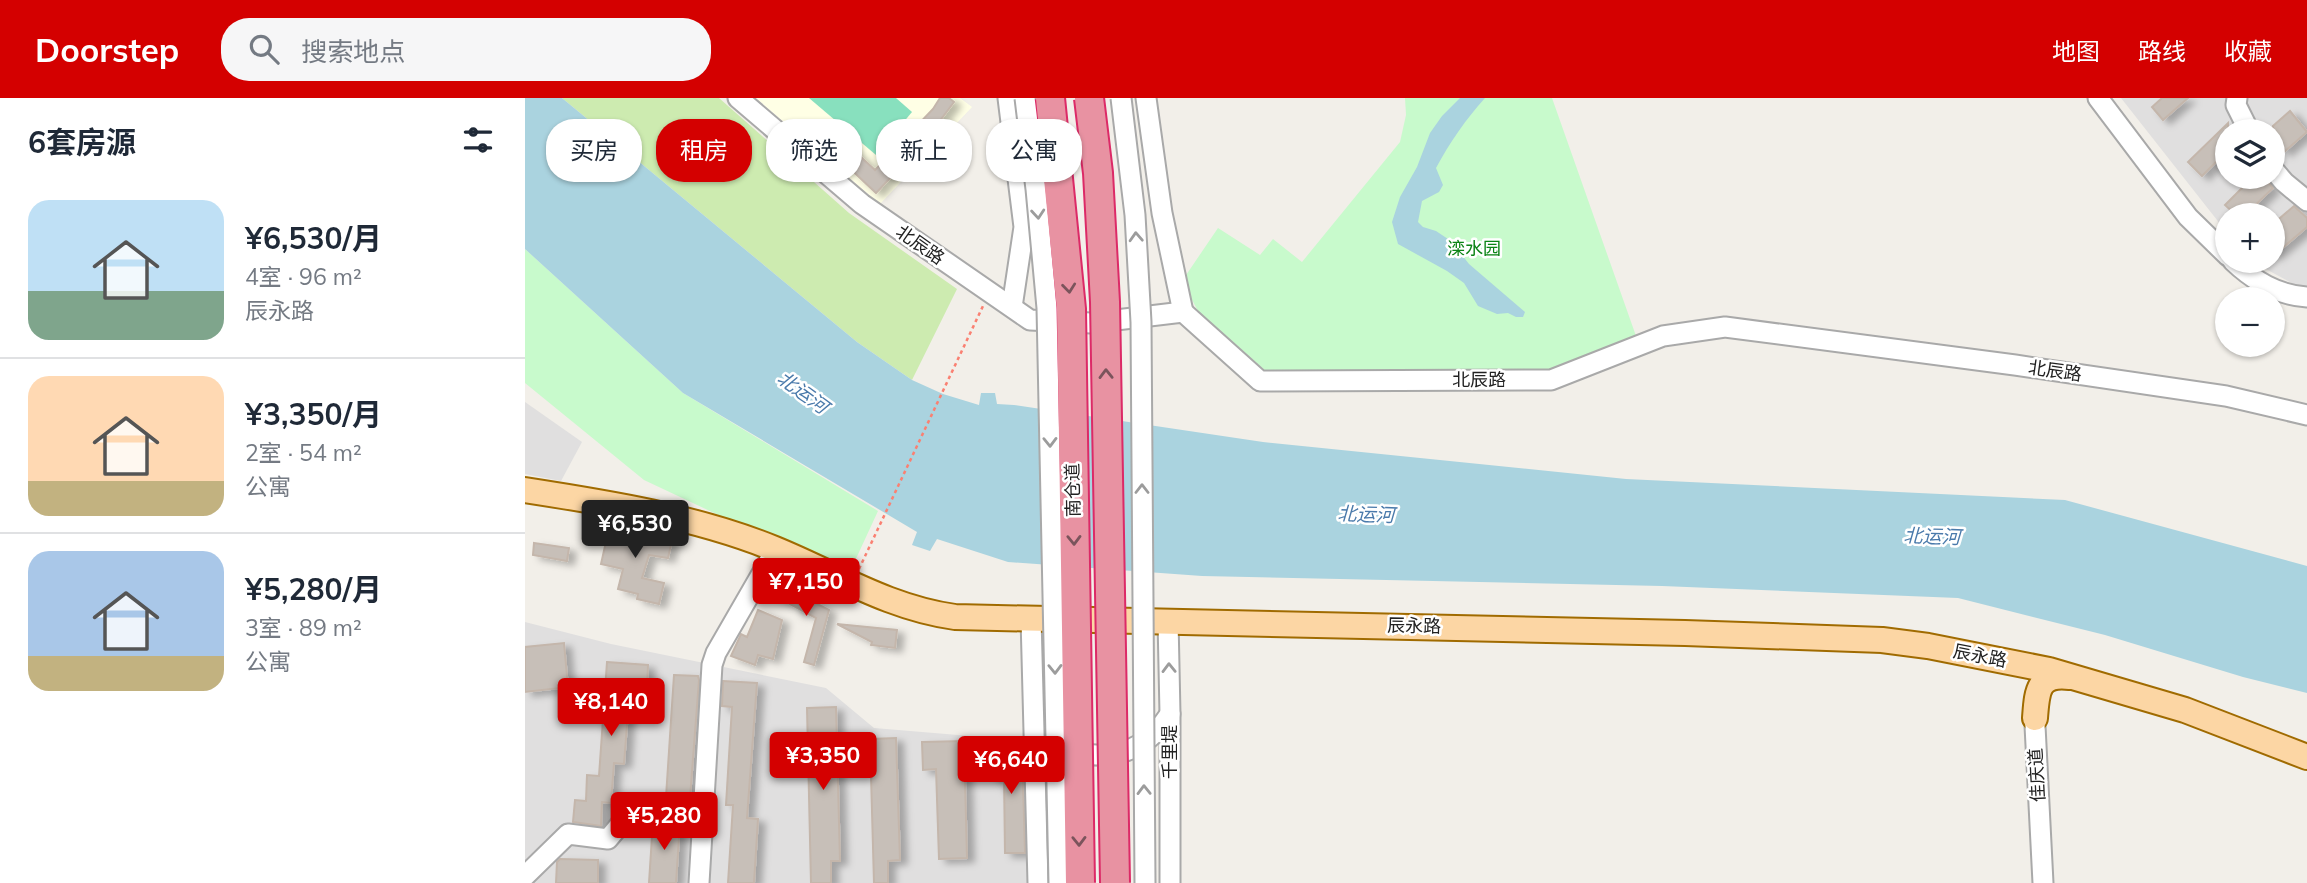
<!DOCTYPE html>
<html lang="zh">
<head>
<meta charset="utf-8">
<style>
  body { margin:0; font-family:Mulish,"Noto Sans SC",sans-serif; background:#f6f6f7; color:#1f2937; height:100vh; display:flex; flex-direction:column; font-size:26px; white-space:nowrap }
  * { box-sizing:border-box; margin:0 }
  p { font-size:23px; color:#747a83 }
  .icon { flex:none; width:38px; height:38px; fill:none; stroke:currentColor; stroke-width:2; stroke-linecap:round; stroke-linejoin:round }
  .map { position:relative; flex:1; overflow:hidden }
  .side { display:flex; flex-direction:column; background:#fff; width:525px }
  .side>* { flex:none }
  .hud { position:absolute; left:21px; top:21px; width:665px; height:63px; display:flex; gap:14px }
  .controls { position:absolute; left:1690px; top:21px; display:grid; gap:14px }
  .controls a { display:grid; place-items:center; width:70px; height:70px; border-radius:50%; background:#fff; box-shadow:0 2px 5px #0004; font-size:35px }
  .price { position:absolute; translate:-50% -60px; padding:0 16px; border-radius:7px; background:#d40000; color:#fff; font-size:23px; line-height:46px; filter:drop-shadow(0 2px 4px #0008) }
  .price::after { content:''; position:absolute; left:50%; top:42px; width:21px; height:16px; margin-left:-10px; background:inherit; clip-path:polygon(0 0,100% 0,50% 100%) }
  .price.selected { background:#222; color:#fff }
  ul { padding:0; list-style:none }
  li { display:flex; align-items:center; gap:21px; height:175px; padding:0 28px }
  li+li { border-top:2px solid #e0e1e3 }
  li span { display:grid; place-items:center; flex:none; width:196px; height:140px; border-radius:21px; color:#555 }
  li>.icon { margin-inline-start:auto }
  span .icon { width:84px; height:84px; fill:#fffc; stroke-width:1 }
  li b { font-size:30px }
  h2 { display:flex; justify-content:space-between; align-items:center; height:84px; padding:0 28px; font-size:30px }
  .chip { padding:0 24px; border-radius:28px; background:#fff; box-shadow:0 2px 5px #0004; font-size:24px; line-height:63px }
  .chip.selected { background:#d40000; color:#fff }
  header { display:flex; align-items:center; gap:42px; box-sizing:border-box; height:98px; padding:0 35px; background:#d40000; color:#fff }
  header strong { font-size:33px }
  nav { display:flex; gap:38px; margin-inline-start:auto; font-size:24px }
  .search { width:490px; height:63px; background:#f6f6f7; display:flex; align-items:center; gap:18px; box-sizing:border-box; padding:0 24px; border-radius:28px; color:#747a83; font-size:26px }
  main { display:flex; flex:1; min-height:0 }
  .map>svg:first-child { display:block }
  .residential { fill:#e0dfdf; fill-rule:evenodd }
  .education { fill:#ffffe5 }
  .grass { fill:#cdebb0 }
  .park { fill:#c8facc }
  .pitch { fill:#88e0be }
  .water { fill:#aad3df }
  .building { fill:#c7bfb8; stroke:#c4b6ab; stroke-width:2; filter:url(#shadow) }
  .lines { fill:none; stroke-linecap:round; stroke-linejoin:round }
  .minor-casing { stroke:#a9a9a9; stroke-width:23 }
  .major-casing { stroke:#a06b00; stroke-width:28 }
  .path { stroke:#fa8072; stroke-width:2.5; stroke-dasharray:3.5 3.5; stroke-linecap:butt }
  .minor { stroke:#fff; stroke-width:19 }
  .major { stroke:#fcd6a4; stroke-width:24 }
  .minor-bridge-casing { stroke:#a9a9a9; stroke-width:23; stroke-linecap:butt }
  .highway-bridge-casing { stroke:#dc2a67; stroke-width:32; stroke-linecap:butt }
  .minor-bridge { stroke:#fff; stroke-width:19 }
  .highway-bridge { stroke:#e892a2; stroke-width:28 }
  .oneway { stroke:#9c9c9c }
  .oneway2 { stroke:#7b545c }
  .labels { text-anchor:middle; stroke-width:5; stroke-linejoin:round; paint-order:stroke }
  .street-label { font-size:18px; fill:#222; stroke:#fff }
  .park-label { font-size:18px; fill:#0c8416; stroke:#fff }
  .water-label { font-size:19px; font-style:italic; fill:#4a7aab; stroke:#fff }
</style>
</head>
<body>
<header>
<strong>Doorstep</strong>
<div class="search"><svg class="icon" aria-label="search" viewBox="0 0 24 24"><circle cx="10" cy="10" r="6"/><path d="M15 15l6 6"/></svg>搜索地点</div>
<nav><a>地图</a><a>路线</a><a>收藏</a></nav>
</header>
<main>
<section class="side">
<h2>6套房源<svg class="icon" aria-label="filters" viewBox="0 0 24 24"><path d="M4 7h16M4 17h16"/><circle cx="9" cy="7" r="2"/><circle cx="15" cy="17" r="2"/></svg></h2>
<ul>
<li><span style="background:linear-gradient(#bfe0f5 65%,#7fa58c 0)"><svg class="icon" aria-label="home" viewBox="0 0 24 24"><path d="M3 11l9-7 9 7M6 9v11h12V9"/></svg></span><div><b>¥6,530/月</b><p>4室 · 96 m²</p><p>辰永路</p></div></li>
<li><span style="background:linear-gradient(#ffd9b3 75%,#c2b280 0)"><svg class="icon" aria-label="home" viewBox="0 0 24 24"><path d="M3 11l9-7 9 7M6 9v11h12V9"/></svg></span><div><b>¥3,350/月</b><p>2室 · 54 m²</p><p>公寓</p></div></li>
<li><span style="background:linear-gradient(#a9c7e8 75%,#c2b280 0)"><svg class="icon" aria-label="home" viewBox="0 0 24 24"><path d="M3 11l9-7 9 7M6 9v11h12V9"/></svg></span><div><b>¥5,280/月</b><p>3室 · 89 m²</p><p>公寓</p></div></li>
</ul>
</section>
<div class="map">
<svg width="1782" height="785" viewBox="0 0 1782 785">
  <defs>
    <filter id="shadow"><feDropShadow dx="7" dy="4" stdDeviation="3.5" flood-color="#0004"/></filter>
  </defs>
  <rect width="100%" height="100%" fill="#f2efe9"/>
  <g class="residential">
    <path d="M1596,0H1782V189H1774L1726,163H1748V117H1703V136ZM1703,33H1748V79H1703Z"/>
    <path d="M0,304L57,344L36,383L0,376Z"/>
    <path d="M0,524L86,546L301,590L349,630L505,643V785H0Z"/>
  </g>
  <path class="education" d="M231,0H435L447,9L355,106Z"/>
  <path class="grass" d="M37,0H194L324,115L432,191L387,282L332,244Z"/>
  <g class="park">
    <path d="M880,0H1027L1111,238L1029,273L743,275L673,213L657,183L693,130L735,157L748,141L777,164L875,44L881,17Z"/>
    <path d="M0,151L158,295L353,413L323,478L119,382L0,285Z"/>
  </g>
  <path class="pitch" d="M284,0H371L387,14L351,57Z"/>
  <g class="water">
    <path d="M0,0H37L332,244L387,282L418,296L454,307L456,295H470L472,306L489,307L738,344L1101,381L1540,402L1782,468V595L1718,579L1580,537L1433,500L1137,488L677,478L483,464L412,441L405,453L387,447L392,434L158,295L0,151Z"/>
    <path d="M935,0H960C941,21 925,44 911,70L918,87L914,94L897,103L893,124L898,129L911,133L926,143L944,166L1000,214L998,219H991L983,215L972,216L953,208L939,185L922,173L873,146L867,124L875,99L892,69L905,35L917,18Z"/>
  </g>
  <g class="building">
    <path d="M415,0H424L429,4L411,28L413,29L351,95L300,47L311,36L350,72L408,11Z"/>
    <path d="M1637,0H1663L1638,22L1627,9Z"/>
    <path d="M1765,13L1782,34L1759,54L1748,42V28Z"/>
    <path d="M1703,25V52L1677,78L1663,64Z"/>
    <path d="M1728,79H1739L1748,90L1720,117H1711L1700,107Z"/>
    <path d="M1769,108L1782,120V129L1748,158V126Z"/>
    <path d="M85,426L147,442L143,460L124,457L117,480L139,485L134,506L112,501L113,496L93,491L98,471L76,466Z"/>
    <path d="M9,445L44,450L42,463L8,457Z"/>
    <path d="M251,485L304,512L289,567L279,564L291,520L245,495Z"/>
    <path d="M233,512L257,522L248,561L233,557L230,567L206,558L216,536L222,539Z"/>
    <path d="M312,526L372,532L370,550L346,547L347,544Z"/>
    <path d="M39,545L43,589L0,594V549Z"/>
    <path d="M82,564L123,567L122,589L105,588L99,666L89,665L86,705L77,704L76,728L48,724L50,702L61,703L62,677L74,678Z"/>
    <path d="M149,577L173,578L174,582L165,700L141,699Z"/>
    <path d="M198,583L232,585L222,720L233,721L229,785H203L208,707H201L207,609L197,608Z"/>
    <path d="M311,609L315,763H306V785H286L282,610Z"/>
    <path d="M371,640L375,762L363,763V785H349L345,641Z"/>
    <path d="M439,643L442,760L414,761L411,671L398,672L397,644Z"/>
    <path d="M497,651L500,755H480L479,678L465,679L464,652Z"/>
    <path d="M128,723L155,724L151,785H124Z"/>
    <path d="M35,761L73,762V785H31L32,764Z"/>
  </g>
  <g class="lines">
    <defs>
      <g id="minor">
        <path d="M213,0L337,106L505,222L566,225L658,214L735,283L1026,282L1138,238L1200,229L1490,267L1701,298L1782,317"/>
        <path d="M483,0L499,129L487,209"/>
        <path d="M621,0L637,115L658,214"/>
        <path d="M1573,0L1663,119L1703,158"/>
        <path d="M1712,0L1711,7L1724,33"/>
        <path d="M1748,71L1759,84L1782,103"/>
        <path d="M1708,163C1729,183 1752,197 1782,199"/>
        <path d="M506,520L513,785"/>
        <path d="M643,522L645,616V785"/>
        <path d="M1509,608L1518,785"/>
        <path d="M541,651C585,666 620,654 645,616"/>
        <path d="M0,778L43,736L83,741L109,710L178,713"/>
        <path d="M174,785L187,567L191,555L251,451"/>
      </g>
      <g id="major">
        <path d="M0,392C84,405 172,419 250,451C311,476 364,510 430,519L1160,535L1357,542L1403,548L1524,572L1660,612L1782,659"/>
        <path d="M1510,620C1512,594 1512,575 1545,579"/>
      </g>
    </defs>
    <use href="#minor" class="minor-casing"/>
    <use href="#major" class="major-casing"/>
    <path class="path" d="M334,471L458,208"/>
    <use href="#minor" class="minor"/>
    <use href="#major" class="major"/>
    <defs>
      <g id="minor-bridge">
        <path d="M500,0L511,91L522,210L534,785"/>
        <path d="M596,0L610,117L616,224L620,785"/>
      </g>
      <g id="highway-bridge">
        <path d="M525,0L546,211L555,785"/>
        <path d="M564,0L573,75L580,204L590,785"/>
      </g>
    </defs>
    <use href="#minor-bridge" class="minor-bridge-casing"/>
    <use href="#highway-bridge" class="highway-bridge-casing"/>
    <use href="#minor-bridge" class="minor-bridge"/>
    <use href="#highway-bridge" class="highway-bridge"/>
  </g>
  <defs><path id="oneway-chevron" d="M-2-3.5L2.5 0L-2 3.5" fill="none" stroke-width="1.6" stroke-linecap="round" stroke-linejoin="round" transform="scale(1.75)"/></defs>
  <g class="oneway">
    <use href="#oneway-chevron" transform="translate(513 116) rotate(85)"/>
    <use href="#oneway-chevron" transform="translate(611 139) rotate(-93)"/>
    <use href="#oneway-chevron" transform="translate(525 344) rotate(89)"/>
    <use href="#oneway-chevron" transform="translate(617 391) rotate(-90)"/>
    <use href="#oneway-chevron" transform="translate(644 570) rotate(-91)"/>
    <use href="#oneway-chevron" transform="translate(530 571) rotate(89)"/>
    <use href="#oneway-chevron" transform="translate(619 692) rotate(-91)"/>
  </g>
  <g class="oneway2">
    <use href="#oneway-chevron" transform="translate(544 190) rotate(84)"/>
    <use href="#oneway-chevron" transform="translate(581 276) rotate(-91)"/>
    <use href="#oneway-chevron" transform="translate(549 442) rotate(89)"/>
    <use href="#oneway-chevron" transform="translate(554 743) rotate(89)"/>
  </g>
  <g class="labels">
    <g class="street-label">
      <text transform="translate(395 147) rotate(35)" y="6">北辰路</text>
      <text transform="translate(1530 273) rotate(8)" y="6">北辰路</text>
      <text x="954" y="288">北辰路</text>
      <text transform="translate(548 392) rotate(-91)" y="6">南仓道</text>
      <text transform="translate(889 528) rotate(1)" y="6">辰永路</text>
      <text transform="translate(1455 558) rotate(11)" y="6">辰永路</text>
      <text transform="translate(645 654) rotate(-90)" y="6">千里堤</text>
      <text transform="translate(1512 677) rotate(-93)" y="6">佳庆道</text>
    </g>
    <g class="park-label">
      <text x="949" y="157">滦水园</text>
    </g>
    <g class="water-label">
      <text transform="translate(278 294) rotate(36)" y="7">北运河</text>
      <text transform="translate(841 416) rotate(2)" y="7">北运河</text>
      <text transform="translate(1407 438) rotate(2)" y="7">北运河</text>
    </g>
  </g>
</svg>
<div class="controls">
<a><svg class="icon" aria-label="layers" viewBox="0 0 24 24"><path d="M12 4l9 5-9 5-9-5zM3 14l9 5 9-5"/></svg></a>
<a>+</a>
<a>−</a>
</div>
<b class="price selected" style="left:110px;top:462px">¥6,530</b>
<b class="price" style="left:281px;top:520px">¥7,150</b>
<b class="price" style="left:86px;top:640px">¥8,140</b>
<b class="price" style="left:298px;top:694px">¥3,350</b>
<b class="price" style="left:486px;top:698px">¥6,640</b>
<b class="price" style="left:139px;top:754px">¥5,280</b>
<div class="hud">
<a class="chip">买房</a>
<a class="chip selected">租房</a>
<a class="chip">筛选</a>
<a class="chip">新上</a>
<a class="chip">公寓</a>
</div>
</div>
</main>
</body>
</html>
